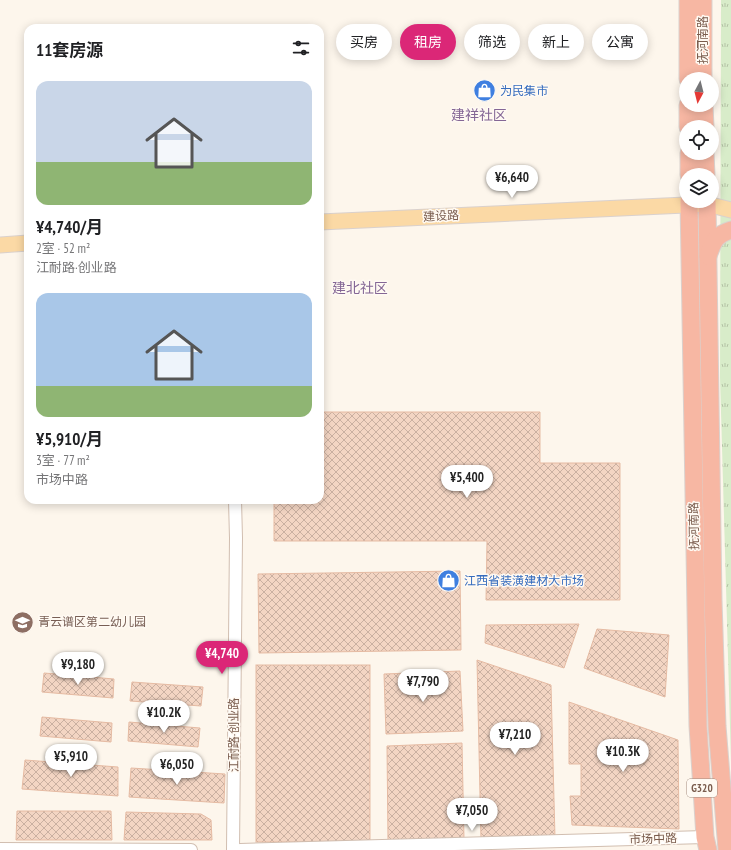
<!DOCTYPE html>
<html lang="zh">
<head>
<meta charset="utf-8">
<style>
  body { margin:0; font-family:"PT Sans Narrow","Noto Sans SC",sans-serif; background:#f2f2f2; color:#202124; height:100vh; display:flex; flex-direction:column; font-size:15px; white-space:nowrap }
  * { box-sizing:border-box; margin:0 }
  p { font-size:13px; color:#757577 }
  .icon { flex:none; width:22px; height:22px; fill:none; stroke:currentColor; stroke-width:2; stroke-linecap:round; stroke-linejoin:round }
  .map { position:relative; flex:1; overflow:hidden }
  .sheet { position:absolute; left:24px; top:24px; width:300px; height:480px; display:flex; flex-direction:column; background:#fff; border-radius:12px; box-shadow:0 2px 10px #0003 }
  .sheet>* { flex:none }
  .top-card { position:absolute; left:336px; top:24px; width:335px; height:36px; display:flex; gap:8px }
  .needle { width:26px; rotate:187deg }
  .buttons { position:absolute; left:679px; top:72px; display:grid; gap:8px }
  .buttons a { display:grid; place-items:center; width:40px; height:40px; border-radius:50%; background:#fff; box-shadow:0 2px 10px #0003; font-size:20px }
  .price { position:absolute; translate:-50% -34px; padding:0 9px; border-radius:14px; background:#fff; color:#222; font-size:13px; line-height:26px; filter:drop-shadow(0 1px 2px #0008) }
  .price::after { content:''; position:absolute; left:50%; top:24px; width:12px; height:9px; margin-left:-6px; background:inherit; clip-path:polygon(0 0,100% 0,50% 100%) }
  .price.on { background:#db2777; color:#fff }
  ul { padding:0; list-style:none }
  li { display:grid; align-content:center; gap:8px; height:212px; padding:0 12px }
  li span { display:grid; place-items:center; height:124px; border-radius:12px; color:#555 }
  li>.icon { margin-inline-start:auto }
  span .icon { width:72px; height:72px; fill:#fffc; stroke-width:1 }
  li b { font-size:17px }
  h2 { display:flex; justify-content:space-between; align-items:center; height:48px; padding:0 12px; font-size:17px }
  .chip { padding:0 14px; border-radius:18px; background:#fff; box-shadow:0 2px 10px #0003; font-size:14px; line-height:36px }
  .chip.on { background:#db2777; color:#fff }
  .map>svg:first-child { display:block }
  .park { fill:url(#park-tufts) }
  .building { fill:url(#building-cross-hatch); stroke:#e6bba3 }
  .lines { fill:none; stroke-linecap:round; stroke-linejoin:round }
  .minor-casing { stroke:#d1beb0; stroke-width:14 }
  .major-casing { stroke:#dad1cd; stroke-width:17 }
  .highway-casing { stroke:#dad1cd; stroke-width:19 }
  .minor { stroke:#fff; stroke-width:12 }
  .major { stroke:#fbd9a5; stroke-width:15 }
  .highway { stroke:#f7b7a3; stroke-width:17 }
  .labels { text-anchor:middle; stroke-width:3; stroke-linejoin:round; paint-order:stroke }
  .shield { fill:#fffaf3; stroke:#a28b7f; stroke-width:1 }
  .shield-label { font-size:11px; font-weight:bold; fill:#7a5c4d }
  .street-label { font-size:12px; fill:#7a5c4d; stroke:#fffaf3 }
  .shop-label { font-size:12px; fill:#366cbe; stroke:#fffaf3; text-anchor:start }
  .education-label { font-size:12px; fill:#785e54; stroke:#fffaf3; text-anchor:start }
  .quarter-label { font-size:14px; fill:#846695; stroke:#fffaf3 }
</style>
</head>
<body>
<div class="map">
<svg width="731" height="850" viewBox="0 0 731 850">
  <defs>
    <pattern id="park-tufts" width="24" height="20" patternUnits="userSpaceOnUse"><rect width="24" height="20" fill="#d8ecc9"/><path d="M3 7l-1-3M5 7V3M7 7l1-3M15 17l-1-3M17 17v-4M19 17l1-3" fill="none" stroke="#b4c2a5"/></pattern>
    <pattern id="building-cross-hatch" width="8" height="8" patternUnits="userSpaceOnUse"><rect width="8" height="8" fill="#f3d5c3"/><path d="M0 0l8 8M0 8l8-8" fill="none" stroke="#cab0a1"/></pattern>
  </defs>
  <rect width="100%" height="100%" fill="#fdf6ec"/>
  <path class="park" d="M721,0H731V762L720,377Z"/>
  <g class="building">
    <path d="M320,412H540V463H620V600H486L487,541H274V500H320Z"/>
    <path d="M460,571L461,650L259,653L258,574Z"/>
    <path d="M579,624L564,668L485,643L486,625Z"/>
    <path d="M597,629L669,635L665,697L584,668Z"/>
    <path d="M477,660L551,685L555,838L481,840Z"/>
    <rect x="256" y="665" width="114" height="177"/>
    <path d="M460,671L463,731L386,734L384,674Z"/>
    <path d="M44,673L114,679L113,698L42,692Z"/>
    <path d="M132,682L203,687L201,706L130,701Z"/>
    <path d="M569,702L678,740L679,829L572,825L570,796H581V764H569Z"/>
    <path d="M42,717L112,723L111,742L40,736Z"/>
    <path d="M129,722L200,728L198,747L128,741Z"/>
    <path d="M462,743L464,839L388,840L387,746Z"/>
    <path d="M25,760L118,767V796L22,789Z"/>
    <path d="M131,768L225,774L224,803L129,797Z"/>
    <path d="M17,811H111L112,840H16Z"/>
    <path d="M126,812L201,814L211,820L212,840H124Z"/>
  </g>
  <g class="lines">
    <defs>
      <g id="minor">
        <path d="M0,849L191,850"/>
        <path d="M233,850L236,538L235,500"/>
        <path d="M240,850L705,837"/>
      </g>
      <g id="major">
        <path d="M320,222L707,204L731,210"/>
        <path d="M0,245L28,243"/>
      </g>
      <g id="highway">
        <path d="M688,0V79"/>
        <path d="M703,79V0"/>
        <path d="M688,105V127"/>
        <path d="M704,105L705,127"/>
        <path d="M689,153V175"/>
        <path d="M705,153L706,175"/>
        <path d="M689,201L698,726L705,837L708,850"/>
        <path d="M707,201L713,600L717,726L727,850"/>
        <path d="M708,256C713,242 715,235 731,230"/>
      </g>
    </defs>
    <use href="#minor" class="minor-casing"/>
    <use href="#major" class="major-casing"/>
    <use href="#highway" class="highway-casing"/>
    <use href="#minor" class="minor"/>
    <use href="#major" class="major"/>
    <use href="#highway" class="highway"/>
  </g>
  <defs>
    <symbol id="shop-disc" viewBox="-11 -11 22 22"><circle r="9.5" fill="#3f7fe0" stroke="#fffaf3"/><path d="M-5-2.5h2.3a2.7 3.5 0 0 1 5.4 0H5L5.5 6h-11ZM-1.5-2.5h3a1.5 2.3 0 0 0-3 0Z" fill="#fff"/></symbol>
    <symbol id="school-disc" viewBox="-11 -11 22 22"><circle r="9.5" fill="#8d6e63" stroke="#fffaf3"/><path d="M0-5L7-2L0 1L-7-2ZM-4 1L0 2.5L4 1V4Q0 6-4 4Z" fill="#fff"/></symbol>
  </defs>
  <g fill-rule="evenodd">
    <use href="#shop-disc" x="472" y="78" width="25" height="25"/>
    <use href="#shop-disc" x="436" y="568" width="25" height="25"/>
    <use href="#school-disc" x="10" y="610" width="25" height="25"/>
  </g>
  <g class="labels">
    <rect class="shield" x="687" y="779" width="30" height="18" rx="3"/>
    <g class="shield-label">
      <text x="702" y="792">G320</text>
    </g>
    <g class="street-label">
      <text transform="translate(703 40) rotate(-90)" y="4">抚河南路</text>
      <text transform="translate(441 216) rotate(-3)" y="4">建设路</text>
      <text transform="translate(694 526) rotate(-91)" y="4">抚河南路</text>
      <text transform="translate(234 735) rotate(-90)" y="4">江耐路·创业路</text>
      <text transform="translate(653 839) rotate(-2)" y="4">市场中路</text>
    </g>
    <g class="shop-label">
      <text x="500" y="95">为民集市</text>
      <text x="464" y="585">江西省装潢建材大市场</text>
    </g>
    <g class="education-label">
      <text x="38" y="626">青云谱区第二幼儿园</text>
    </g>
    <g class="quarter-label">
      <text x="479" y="120">建祥社区</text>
      <text x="360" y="293">建北社区</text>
    </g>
  </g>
</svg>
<div class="buttons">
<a><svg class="needle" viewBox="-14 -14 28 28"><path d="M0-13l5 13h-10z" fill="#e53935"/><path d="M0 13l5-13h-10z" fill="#757577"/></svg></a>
<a><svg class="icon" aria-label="locate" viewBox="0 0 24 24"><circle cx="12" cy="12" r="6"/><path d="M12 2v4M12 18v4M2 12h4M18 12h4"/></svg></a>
<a><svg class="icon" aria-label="layers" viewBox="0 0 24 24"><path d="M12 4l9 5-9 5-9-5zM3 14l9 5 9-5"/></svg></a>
</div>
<b class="price" style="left:512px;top:199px">¥6,640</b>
<b class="price" style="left:467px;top:499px">¥5,400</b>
<b class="price on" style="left:222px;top:675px">¥4,740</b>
<b class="price" style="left:78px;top:686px">¥9,180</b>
<b class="price" style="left:423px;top:703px">¥7,790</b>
<b class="price" style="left:164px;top:734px">¥10.2K</b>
<b class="price" style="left:515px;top:756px">¥7,210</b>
<b class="price" style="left:623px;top:773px">¥10.3K</b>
<b class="price" style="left:71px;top:778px">¥5,910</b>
<b class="price" style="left:177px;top:786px">¥6,050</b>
<b class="price" style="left:472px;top:832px">¥7,050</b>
<div class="top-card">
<a class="chip">买房</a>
<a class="chip on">租房</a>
<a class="chip">筛选</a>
<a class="chip">新上</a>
<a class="chip">公寓</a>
</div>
<section class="sheet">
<h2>11套房源<svg class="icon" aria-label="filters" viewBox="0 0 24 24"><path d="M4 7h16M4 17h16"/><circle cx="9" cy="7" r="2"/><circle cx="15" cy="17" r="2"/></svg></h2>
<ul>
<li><span style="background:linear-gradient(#c9d6e8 65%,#8fb573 0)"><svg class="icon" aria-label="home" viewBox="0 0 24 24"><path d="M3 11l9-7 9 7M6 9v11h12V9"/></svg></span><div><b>¥4,740/月</b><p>2室 · 52 m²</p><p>江耐路·创业路</p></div></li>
<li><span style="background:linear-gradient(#a9c7e8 75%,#8fb573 0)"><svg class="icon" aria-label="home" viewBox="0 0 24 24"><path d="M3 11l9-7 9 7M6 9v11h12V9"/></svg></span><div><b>¥5,910/月</b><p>3室 · 77 m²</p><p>市场中路</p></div></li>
</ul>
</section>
</div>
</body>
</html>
